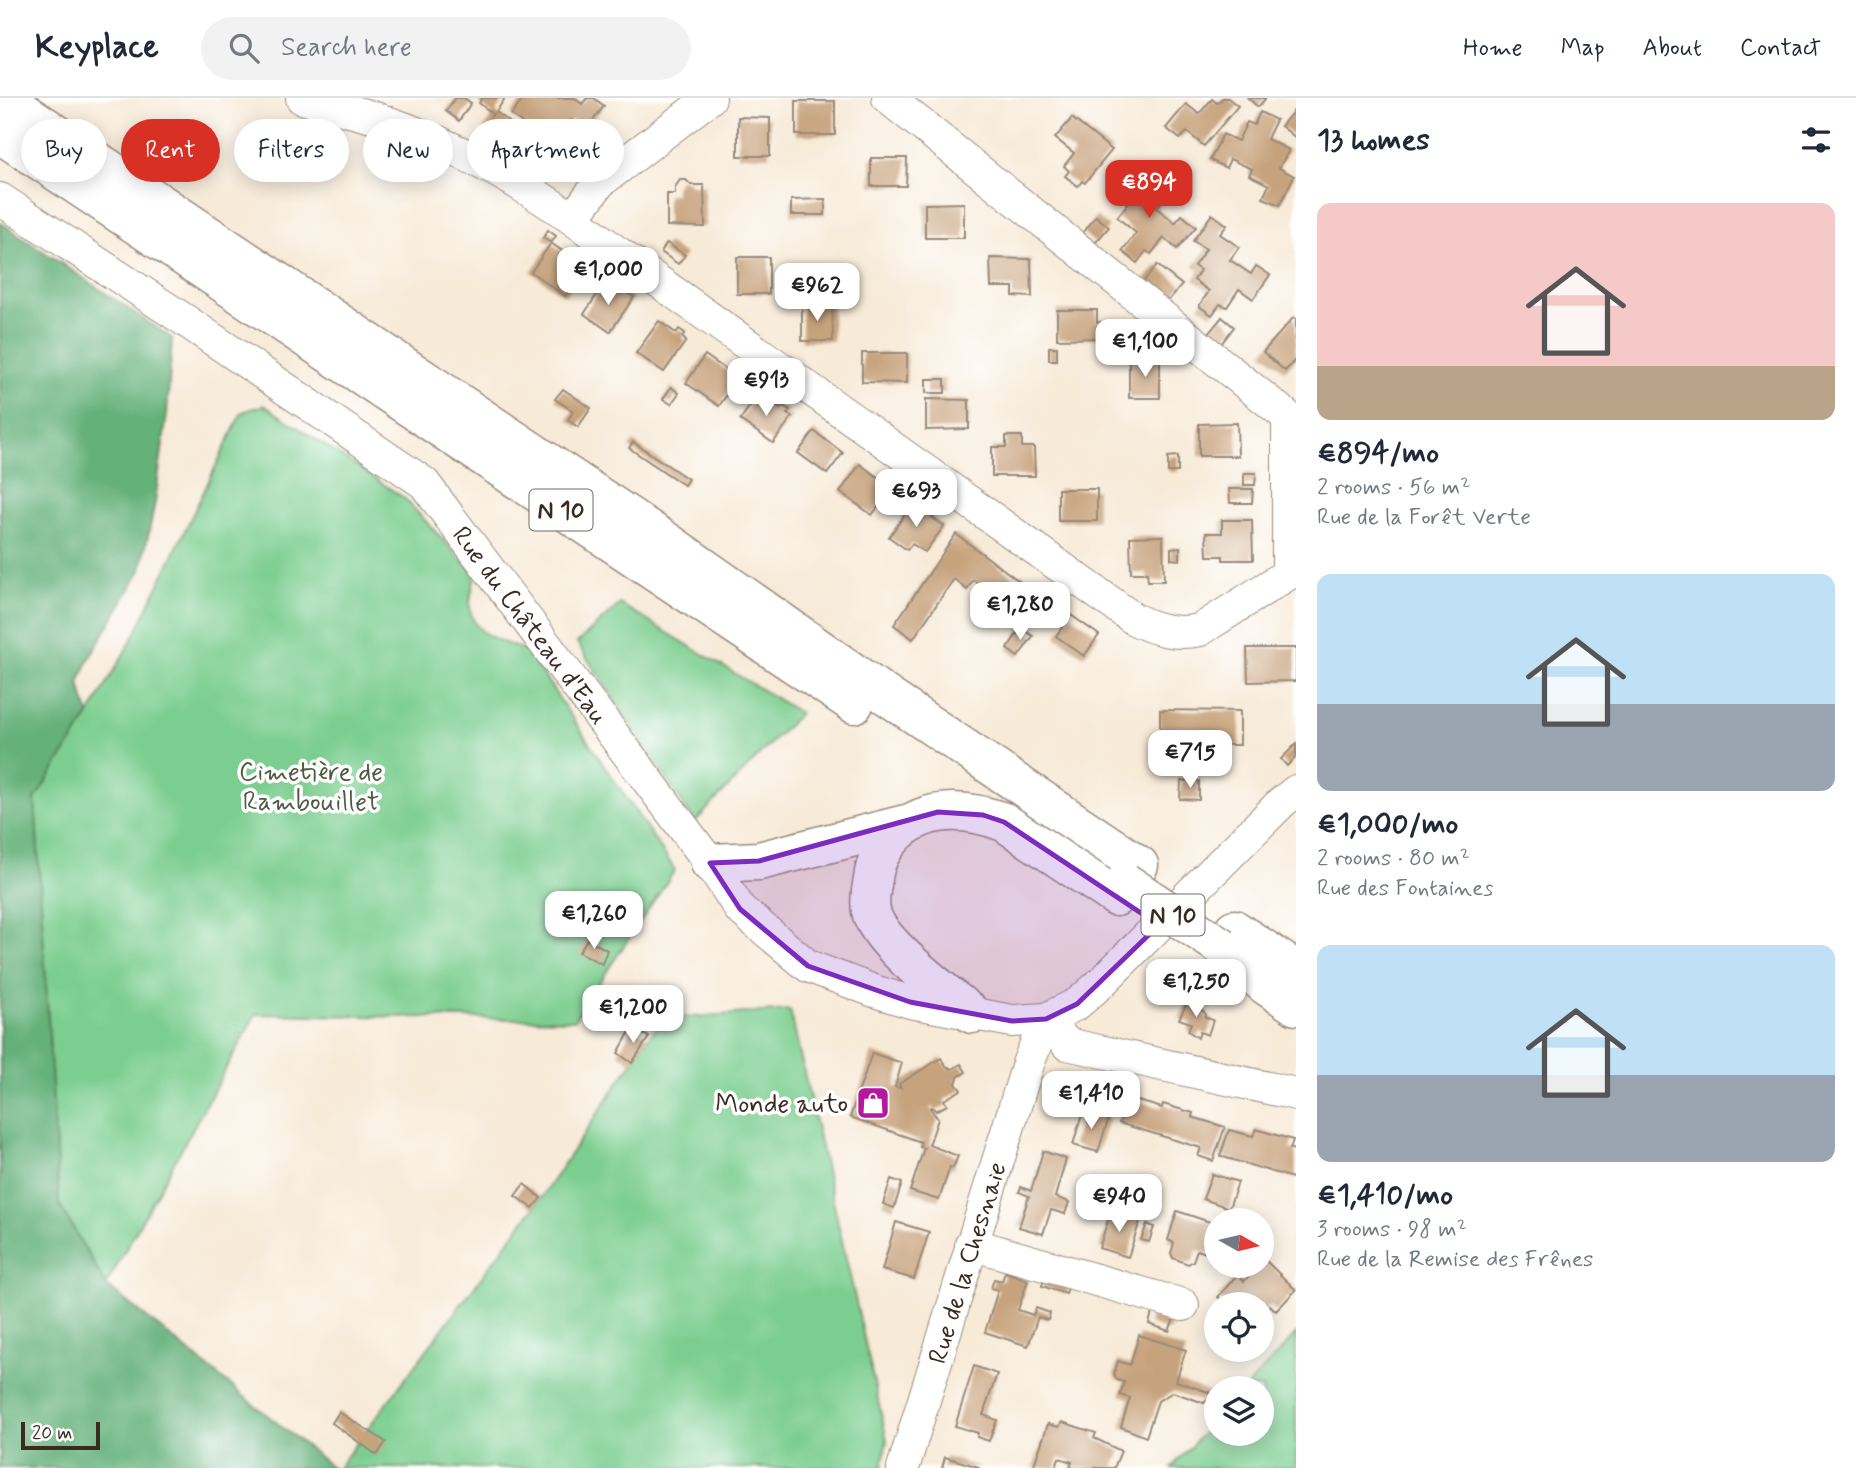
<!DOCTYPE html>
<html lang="en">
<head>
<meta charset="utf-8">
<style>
  body { margin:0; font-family:Mynerve,sans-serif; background:#f2f2f3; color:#1f2937; height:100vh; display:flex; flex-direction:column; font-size:26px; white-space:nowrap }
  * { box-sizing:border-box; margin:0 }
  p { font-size:23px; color:#747a83 }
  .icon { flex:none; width:38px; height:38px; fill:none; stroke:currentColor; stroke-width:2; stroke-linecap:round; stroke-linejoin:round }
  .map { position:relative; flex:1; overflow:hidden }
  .panel { display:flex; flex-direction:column; background:#fff; width:560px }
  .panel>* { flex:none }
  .guide { position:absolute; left:21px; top:21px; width:665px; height:63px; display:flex; gap:14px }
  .needle { width:46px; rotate:98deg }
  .controls { position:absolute; left:1204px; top:1110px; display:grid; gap:14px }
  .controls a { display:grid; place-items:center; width:70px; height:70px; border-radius:50%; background:#fff; box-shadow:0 4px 18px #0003; font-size:35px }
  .scale { position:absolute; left:21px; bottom:18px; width:79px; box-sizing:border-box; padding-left:7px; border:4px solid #3b2a1e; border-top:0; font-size:19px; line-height:24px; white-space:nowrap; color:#3b2a1e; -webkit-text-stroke:5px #fff; paint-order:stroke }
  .price { position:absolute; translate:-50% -60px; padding:0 16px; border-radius:14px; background:#fff; color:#222; font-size:23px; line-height:46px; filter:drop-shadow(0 2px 4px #0008) }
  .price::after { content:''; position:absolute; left:50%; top:42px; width:21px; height:16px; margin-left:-10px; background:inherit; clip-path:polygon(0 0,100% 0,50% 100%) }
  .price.active { background:#d93025; color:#fff }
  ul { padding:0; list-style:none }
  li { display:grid; align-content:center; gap:14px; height:371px; padding:0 21px }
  li span { display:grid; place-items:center; height:217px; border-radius:14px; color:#555 }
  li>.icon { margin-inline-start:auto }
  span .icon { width:126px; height:126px; fill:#fffc; stroke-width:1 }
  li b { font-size:30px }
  h2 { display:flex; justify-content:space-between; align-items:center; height:84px; padding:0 21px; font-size:30px }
  .pill { padding:0 24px; border-radius:32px; background:#fff; box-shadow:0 4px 18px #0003; font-size:24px; line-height:63px }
  .pill.active { background:#d93025; color:#fff }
  header { display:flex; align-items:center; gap:42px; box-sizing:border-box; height:98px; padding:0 35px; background:#fff; border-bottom:2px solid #e0e1e3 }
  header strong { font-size:33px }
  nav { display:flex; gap:38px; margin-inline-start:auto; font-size:24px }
  .search { width:490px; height:63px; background:#f2f2f3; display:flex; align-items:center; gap:18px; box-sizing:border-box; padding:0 24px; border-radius:38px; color:#747a83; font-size:26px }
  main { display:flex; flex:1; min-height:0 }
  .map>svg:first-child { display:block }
  .green { fill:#7cce90; stroke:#5c7c57; stroke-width:2 }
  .forest { fill:#65b17a; stroke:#506e4c; stroke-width:2 }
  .building { fill:#c7a37d }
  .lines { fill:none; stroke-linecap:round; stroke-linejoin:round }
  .minor-casing { stroke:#998a7a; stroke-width:34 }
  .major-casing { stroke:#998a7a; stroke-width:41 }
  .minor { stroke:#fff; stroke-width:32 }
  .major { stroke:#fff; stroke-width:38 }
  .major-bridge-casing { stroke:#998a7a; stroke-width:41; stroke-linecap:butt }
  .major-bridge { stroke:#fff; stroke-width:38 }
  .marked { fill:#7b2cbf; fill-opacity:0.2; stroke:#7b2cbf; stroke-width:5; stroke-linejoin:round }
  .labels { text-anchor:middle; stroke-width:7; stroke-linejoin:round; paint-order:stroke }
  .shield { fill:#fff; stroke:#766a62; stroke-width:2 }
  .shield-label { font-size:24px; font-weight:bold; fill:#3b2a1e }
  .street-label { font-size:26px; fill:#3b2a1e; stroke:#fff }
  .park-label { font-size:26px; fill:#4e5b40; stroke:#fff }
  .poi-label { font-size:26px; fill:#3b2a1e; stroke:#fff; text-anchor:end }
</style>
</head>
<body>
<header>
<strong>Keyplace</strong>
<div class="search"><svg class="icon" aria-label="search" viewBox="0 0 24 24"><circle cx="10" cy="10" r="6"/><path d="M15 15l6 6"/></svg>Search here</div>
<nav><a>Home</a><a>Map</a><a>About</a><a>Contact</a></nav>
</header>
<main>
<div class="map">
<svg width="1296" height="1370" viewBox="0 0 1296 1370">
  <rect width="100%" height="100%" fill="#fff"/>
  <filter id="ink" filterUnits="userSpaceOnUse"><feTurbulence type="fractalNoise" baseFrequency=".0143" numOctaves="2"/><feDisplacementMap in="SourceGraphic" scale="14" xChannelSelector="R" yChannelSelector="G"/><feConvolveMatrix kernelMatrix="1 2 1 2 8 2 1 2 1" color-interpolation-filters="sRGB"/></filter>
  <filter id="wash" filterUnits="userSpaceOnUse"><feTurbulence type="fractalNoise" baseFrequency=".00686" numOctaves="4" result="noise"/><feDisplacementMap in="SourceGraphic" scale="28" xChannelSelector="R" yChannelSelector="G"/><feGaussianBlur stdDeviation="1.57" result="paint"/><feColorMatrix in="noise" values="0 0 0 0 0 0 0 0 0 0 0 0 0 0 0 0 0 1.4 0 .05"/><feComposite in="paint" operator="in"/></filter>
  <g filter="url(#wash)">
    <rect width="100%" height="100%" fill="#f7ead7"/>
    <g class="green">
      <path d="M264,307L404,400L475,476C474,486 469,499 470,509C472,539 505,544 527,553L675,772L574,922L256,916L106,1187L59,1106L35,700L89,617L135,536L242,314Z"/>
      <path d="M620,506L800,615L695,724L577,545Z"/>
      <path d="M790,912L887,1342L882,1370H338L541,1100L649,939L663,921Z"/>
      <path d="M1296,1236V1370H1171L1216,1321V1335H1262V1290H1246Z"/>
    </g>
    <path class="forest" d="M0,124L172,240L167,316L155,404L141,472L88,563L79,585L89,617L35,701L59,1106L106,1187L333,1370H0Z"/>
    <g id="blocks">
      <g class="building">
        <path d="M455,0H464L471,5L459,23L446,13Z"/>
        <path d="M482,0H505L496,14L509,24L496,41L483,31L493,16L479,5Z"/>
        <path d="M524,0H575L582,6L587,0H594L604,8L585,33L571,22L560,37L555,34L548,43L511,17Z"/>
        <path d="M1223,0H1228L1238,8L1204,48L1187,34L1180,41L1166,30L1186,6L1199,16L1212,1L1217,5Z"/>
        <path d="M1248,0H1266L1258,9Z"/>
        <rect x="796" y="3" width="39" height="34"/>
        <path d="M1296,10V40L1281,28Z"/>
        <path d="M1260,14L1276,22L1267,41L1289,52L1279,70L1294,78L1280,107L1263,100L1269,87L1249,77L1252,71L1230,61L1226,70L1210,62L1223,36L1238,43L1247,24L1254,27Z"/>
        <path d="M738,19L770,20V58H738Z"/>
        <path d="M1072,20L1112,52L1085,85L1082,83L1078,88L1065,78L1069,73L1064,68L1074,55L1055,40Z"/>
        <path d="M589,34L601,44L589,60L576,51Z"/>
        <path d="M871,60H907L906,88H871Z"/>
        <path d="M1137,70L1150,80L1143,90L1161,104L1157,110L1175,125L1182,117L1196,129L1177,151L1164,140L1151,156L1146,153L1137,165L1122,153L1136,135L1117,119L1131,102L1118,92Z"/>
        <path d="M680,82H686L691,87H704L705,129L667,128V96H675V89Z"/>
        <path d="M825,101V117H791V102Z"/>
        <path d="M964,105V140H925V106Z"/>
        <path d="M1212,116L1227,127L1220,136L1239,149L1230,162L1251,176L1256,168L1270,177L1253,201L1239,191L1227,209L1220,206L1212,217L1199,208L1209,193L1194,182L1200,172L1194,168L1206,151L1193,143Z"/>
        <path d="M1096,118L1109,129L1095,145L1083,135Z"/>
        <path d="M548,132L556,138L551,145L585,169L565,198L531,174L551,145L543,140Z"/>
        <path d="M667,145L685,157L678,166L661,154Z"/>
        <rect x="737" y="159" width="32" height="37"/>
        <path d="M990,160L1031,161L1032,199L1013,198V189H991Z"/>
        <path d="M1157,167L1182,187L1168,203L1143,184Z"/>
        <path d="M605,185L621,196L624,193L634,199L610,234L584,216Z"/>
        <path d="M802,206H832L833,243H802Z"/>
        <path d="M1057,212H1097V224H1102V240L1057,241Z"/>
        <path d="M1222,219L1234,229L1221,246L1208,236Z"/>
        <path d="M1294,219L1296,221V261L1285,273L1263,254Z"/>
        <path d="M659,223L676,235L679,231L685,235L682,239L686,243L664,274L636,255Z"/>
        <rect x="1049" y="249" width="8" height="13"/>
        <path d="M862,255H907V285L862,284Z"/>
        <path d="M705,257L728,273L731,268L739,273L735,278L738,280L719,308L686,285Z"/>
        <path d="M1160,262V300H1129V263Z"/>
        <rect x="926" y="281" width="19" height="14"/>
        <path d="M671,289L679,295L671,306L663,301Z"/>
        <path d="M563,291L591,310L578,329L568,322L573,313L555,301Z"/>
        <path d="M759,295L780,310L783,308L790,312L787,316L792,319L773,345L740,322Z"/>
        <path d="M926,301L969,302V331L926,332Z"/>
        <path d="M1237,325L1238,358H1199V326Z"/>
        <path d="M814,333L843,355L827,376L798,355Z"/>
        <path d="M1006,338H1022V349H1034L1035,378H992V349H1006Z"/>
        <path d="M633,344L688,381L684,387L629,350Z"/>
        <path d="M1178,358V374H1168V359Z"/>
        <path d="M860,366L892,390L872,417L840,394Z"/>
        <path d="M1244,375H1256L1255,387H1244Z"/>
        <rect x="1058" y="391" width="39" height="32"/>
        <path d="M1229,391H1253L1252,405H1230Z"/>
        <path d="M913,405L944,428L925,454L912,446L907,452L889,439Z"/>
        <path d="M1222,422H1252L1253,462H1223V458H1207L1206,435H1222Z"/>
        <path d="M956,436L1039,498L1024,520L973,482L967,492L954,481L913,541L894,527Z"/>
        <path d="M1163,438L1164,483H1148L1147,475H1131L1130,439Z"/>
        <path d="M1180,449V462L1171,461V450Z"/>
        <path d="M1071,517L1099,537L1084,558L1056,538Z"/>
        <path d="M1021,530L1033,538L1018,559L1007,551Z"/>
        <path d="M1247,550H1296V583L1248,584Z"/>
        <path d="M1160,612L1240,613V647H1160Z"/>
        <path d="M1296,646V659L1287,668L1281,661Z"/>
        <path d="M1181,683H1199V702L1180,701Z"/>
        <path d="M587,841L607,852L602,866L579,854Z"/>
        <path d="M1189,901L1206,916L1205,919L1213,922L1208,937L1200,934L1198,940L1188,933L1191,925L1179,921Z"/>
        <path d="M632,930L649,939L632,965L618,955Z"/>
        <path d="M872,955L902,965L895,989L901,990L899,986L941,960L946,968L952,971L961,966L966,974L958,979L956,986L961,992L944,1002L947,1007L936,1013L932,1009L930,1010L938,1021L929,1047L958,1058L953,1070L950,1069L939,1102L910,1093L924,1050L920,1049L921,1044L850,1019Z"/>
        <path d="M1128,1000L1162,1010L1163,1006L1193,1015L1192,1019L1225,1029L1213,1063L1198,1058L1201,1050L1119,1025Z"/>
        <path d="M1083,1012L1109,1019L1098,1054L1073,1047Z"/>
        <path d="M1256,1031L1293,1042L1290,1051L1296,1052V1081L1220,1058L1229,1032L1253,1038Z"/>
        <path d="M1043,1053L1066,1061L1055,1099L1069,1104L1065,1116L1051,1112L1043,1136L1019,1129L1029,1098L1019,1094L1021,1089L1031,1093Z"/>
        <path d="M1212,1076L1238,1084L1229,1110L1203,1101Z"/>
        <path d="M891,1081L902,1085L894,1110L883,1106Z"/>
        <path d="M524,1086L541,1100L533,1110L515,1098Z"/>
        <path d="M1111,1113L1140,1123L1128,1159L1099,1150Z"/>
        <path d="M1177,1113L1216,1126V1136L1209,1156L1197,1152L1193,1163L1188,1166L1173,1160L1171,1155L1174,1145L1168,1142Z"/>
        <path d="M896,1124L929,1134L914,1181L882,1172Z"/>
        <path d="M1147,1126L1154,1129L1149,1144L1141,1142Z"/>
        <path d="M1264,1161L1296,1192L1276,1213L1270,1207L1262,1216V1206H1225L1218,1199L1237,1177L1244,1183L1259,1167H1262Z"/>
        <path d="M1047,1170L1069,1186L1066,1196L1042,1188Z"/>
        <path d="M1005,1174L1028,1182L1018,1212L1033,1217L1036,1210L1050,1215L1048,1222L1038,1219L1028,1248L985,1234L998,1192L991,1190L994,1181L1002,1183Z"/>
        <path d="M1154,1206L1177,1214L1169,1233L1149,1226Z"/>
        <path d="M1139,1237L1186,1252L1176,1283L1214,1296L1204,1305L1173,1294L1158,1303L1146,1339L1121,1329L1130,1300L1120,1297L1124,1284L1117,1282L1114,1276L1118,1263L1130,1267Z"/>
        <path d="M1219,1251H1255L1245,1261Z"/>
        <path d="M974,1268L997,1276L983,1317L997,1322L989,1343L977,1339L978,1335L955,1328Z"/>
        <path d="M339,1314L386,1344L377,1357L332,1325Z"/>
        <path d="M1062,1324L1096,1335L1094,1340L1121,1353L1114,1370H1070L1072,1364L1059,1360L1055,1370H1033L1048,1326L1059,1329Z"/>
        <path d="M945,1359L979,1369V1370H942Z"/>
      </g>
    </g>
  </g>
  <g filter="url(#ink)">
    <use href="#blocks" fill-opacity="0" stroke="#998a7a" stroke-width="2"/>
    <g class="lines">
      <defs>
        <g id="minor">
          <path d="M302,0C326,7 351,13 375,20C459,47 541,94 610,149L1134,521C1157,532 1175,537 1200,532L1288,476"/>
          <path d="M888,0L1288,319V476"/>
          <path id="s1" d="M0,101L186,223L424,385L710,765L740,811L808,868L874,893L910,904L1012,923L1046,921L1077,906L1099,887L1282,704L1296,693"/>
          <path d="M573,120L600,84L710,0"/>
          <path d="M1046,921L1067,946L1296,996"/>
          <path d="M971,1146L1183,1207"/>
          <path id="s2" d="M903,1370L1028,966L1046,921"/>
        </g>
        <g id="major">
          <path d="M3,0L669,445L887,598L1139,767"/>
          <path d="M0,36L854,606"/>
          <path d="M710,765L759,763L906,726"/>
          <path d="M1234,831L1296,872"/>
          <path d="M1222,849L1265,887L1296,908"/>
          <path d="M972,916C947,896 877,844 871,813C869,803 871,791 873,781C875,763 882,751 894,738C925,707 965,710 1004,724L1116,799"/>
        </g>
      </defs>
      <use href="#minor" class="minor-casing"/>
      <use href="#major" class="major-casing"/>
      <use href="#minor" class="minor"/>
      <use href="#major" class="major"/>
      <defs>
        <path id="major-bridge" d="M1125,784L1222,849"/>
      </defs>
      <use href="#major-bridge" class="major-bridge-casing"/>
      <use href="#major-bridge" class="major-bridge"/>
    </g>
  </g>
  <path class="marked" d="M938,714L983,717L1004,724L1159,827L1077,906L1046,921L1012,923L910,904L808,868L740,811L710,765L759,763Z"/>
  <defs>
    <symbol id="shop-square" viewBox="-11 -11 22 22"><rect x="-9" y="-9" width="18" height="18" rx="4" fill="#b5179e" stroke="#fff"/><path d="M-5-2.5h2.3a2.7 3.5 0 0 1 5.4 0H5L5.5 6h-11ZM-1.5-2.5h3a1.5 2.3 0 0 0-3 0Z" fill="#fff"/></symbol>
  </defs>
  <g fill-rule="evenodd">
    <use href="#shop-square" x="854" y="986" width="38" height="38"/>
  </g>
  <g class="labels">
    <g class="shield">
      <rect x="529.5" y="391.5" width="63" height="41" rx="5"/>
      <rect x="1141.5" y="796.5" width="63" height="41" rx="5"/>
    </g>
    <g class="shield-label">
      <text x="561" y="420">N 10</text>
      <text x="1173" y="825">N 10</text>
    </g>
    <g class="street-label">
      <text dy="9" stroke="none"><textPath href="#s1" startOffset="688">Rue du Château d'Eau</textPath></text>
      <text dy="9" stroke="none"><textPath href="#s2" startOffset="215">Rue de la Chesnaie</textPath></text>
    </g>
    <g class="park-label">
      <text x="311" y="682">Cimetière de<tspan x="311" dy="30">Rambouillet</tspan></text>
    </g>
    <g class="poi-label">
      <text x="848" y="1014">Monde auto</text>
    </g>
  </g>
</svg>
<div class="controls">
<a><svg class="needle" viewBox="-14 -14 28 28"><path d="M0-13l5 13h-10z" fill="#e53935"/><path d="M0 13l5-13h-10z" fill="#747a83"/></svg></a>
<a><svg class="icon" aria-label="locate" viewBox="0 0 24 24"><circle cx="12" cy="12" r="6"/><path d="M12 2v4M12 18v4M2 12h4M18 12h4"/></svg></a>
<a><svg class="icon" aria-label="layers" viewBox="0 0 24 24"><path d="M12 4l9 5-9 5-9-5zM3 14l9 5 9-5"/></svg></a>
</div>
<div class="scale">20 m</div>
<b class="price active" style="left:1149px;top:122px">€894</b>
<b class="price" style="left:608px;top:209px">€1,000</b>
<b class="price" style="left:817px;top:225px">€962</b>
<b class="price" style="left:1145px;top:281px">€1,100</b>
<b class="price" style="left:766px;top:320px">€913</b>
<b class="price" style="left:916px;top:431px">€693</b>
<b class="price" style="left:1020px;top:544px">€1,280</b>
<b class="price" style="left:1190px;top:692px">€715</b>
<b class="price" style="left:594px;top:853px">€1,260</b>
<b class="price" style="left:1196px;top:921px">€1,250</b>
<b class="price" style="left:633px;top:947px">€1,200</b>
<b class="price" style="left:1091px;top:1033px">€1,410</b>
<b class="price" style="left:1119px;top:1136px">€940</b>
<div class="guide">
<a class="pill">Buy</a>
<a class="pill active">Rent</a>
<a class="pill">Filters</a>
<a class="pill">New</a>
<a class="pill">Apartment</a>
</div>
</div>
<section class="panel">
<h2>13 homes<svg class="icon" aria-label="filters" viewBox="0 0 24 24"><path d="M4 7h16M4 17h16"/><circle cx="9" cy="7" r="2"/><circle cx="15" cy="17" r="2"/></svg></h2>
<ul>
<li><span style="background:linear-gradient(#f6c9c9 75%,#b9a48a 0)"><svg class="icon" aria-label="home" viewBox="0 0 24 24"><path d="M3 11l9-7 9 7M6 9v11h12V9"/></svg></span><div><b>€894/mo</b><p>2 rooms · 56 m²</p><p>Rue de la Forêt Verte</p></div></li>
<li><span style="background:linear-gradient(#bfe0f5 60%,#9aa5b1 0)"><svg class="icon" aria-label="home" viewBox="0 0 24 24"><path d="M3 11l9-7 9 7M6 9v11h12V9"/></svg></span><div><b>€1,000/mo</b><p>2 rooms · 80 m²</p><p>Rue des Fontaines</p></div></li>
<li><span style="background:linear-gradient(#bfe0f5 60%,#9aa5b1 0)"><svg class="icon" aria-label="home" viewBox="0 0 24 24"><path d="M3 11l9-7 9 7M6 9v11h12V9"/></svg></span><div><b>€1,410/mo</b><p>3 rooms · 98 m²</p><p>Rue de la Remise des Frênes</p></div></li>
</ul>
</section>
</main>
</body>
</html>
